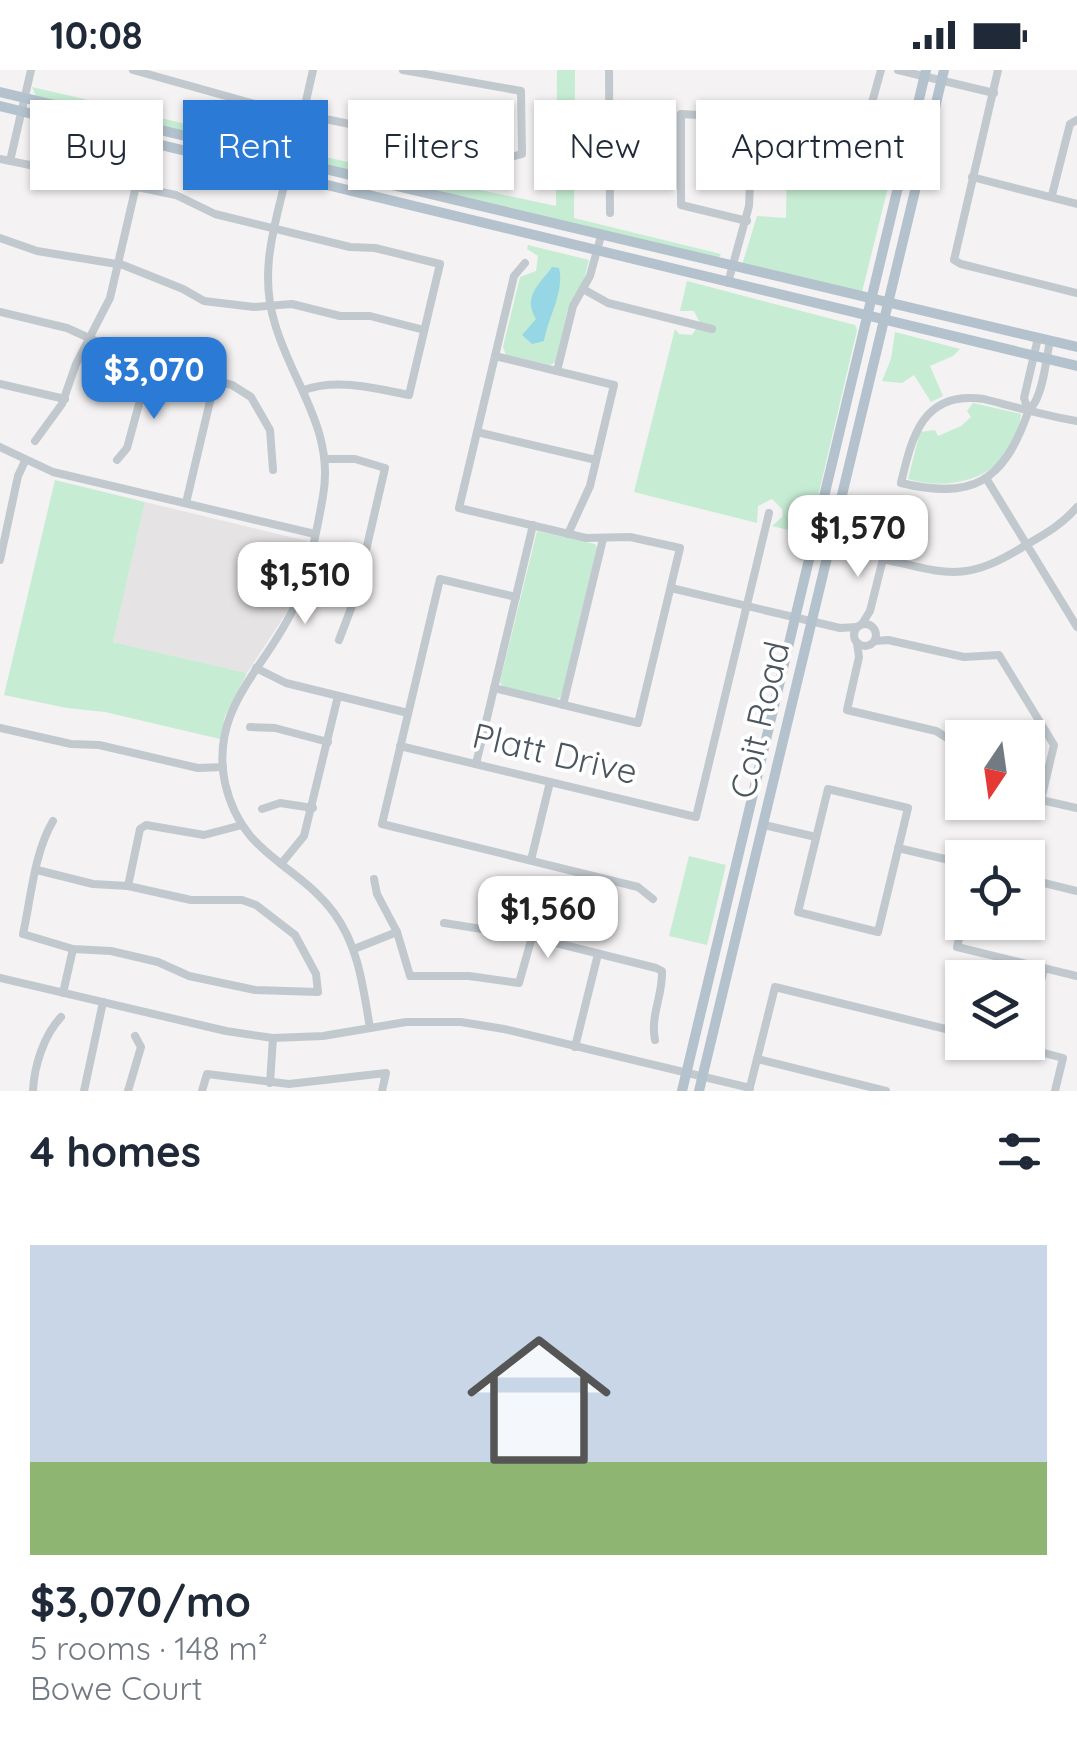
<!DOCTYPE html>
<html lang="en">
<head>
<meta charset="utf-8">
<style>
  body { margin:0; font-family:Quicksand,sans-serif; background:#f2f2f3; color:#1f2937; height:100vh; display:flex; flex-direction:column; font-size:38px; white-space:nowrap }
  * { box-sizing:border-box; margin:0 }
  p { font-size:32px; color:#747a83 }
  .icon { flex:none; width:55px; height:55px; fill:none; stroke:currentColor; stroke-width:2; stroke-linecap:round; stroke-linejoin:round }
  .map { position:relative; height:1021px; overflow:hidden }
  .sheet { display:flex; flex-direction:column; background:#fff; flex:1 }
  .sheet>* { flex:none }
  .hud { position:absolute; left:30px; top:30px; width:1018px; height:90px; display:flex; gap:20px }
  .needle { width:65px; rotate:193deg }
  .tools { position:absolute; left:945px; top:650px; display:grid; gap:20px }
  .tools a { display:grid; place-items:center; width:100px; height:100px; border-radius:0px; background:#fff; box-shadow:0 2px 8px #0004; font-size:50px }
  .price { position:absolute; translate:-50% -85px; padding:0 22px; border-radius:20px; background:#fff; color:#222; font-size:32px; line-height:65px; filter:drop-shadow(0 2px 5px #0008) }
  .price::after { content:''; position:absolute; left:50%; top:60px; width:30px; height:22px; margin-left:-15px; background:inherit; clip-path:polygon(0 0,100% 0,50% 100%) }
  .price.selected { background:#2b7ad5; color:#fff }
  ul { padding:0; list-style:none }
  li { display:grid; align-content:center; gap:20px; height:530px; padding:0 30px }
  li+li { border-top:2px solid #e0e1e3 }
  li span { display:grid; place-items:center; height:310px; border-radius:0px; color:#555 }
  li>.icon { margin-inline-start:auto }
  span .icon { width:180px; height:180px; fill:#fffc; stroke-width:1 }
  li b { font-size:42px }
  h2 { display:flex; justify-content:space-between; align-items:center; height:120px; padding:0 30px; font-size:42px }
  .tag { padding:0 35px; border-radius:0px; background:#fff; box-shadow:0 2px 8px #0004; font-size:35px; line-height:90px }
  .tag.selected { background:#2b7ad5; color:#fff }
  .status { display:flex; justify-content:space-between; align-items:center; height:70px; padding:0 50px; background:#fff; direction:ltr }
  .status svg { height:28px; fill:currentColor }
  .map>svg:first-child { display:block }
  .education { fill:#e5e3e3 }
  .green { fill:#c6ecd3 }
  .water { fill:#97d7e5 }
  .lines { fill:none; stroke-linecap:round; stroke-linejoin:round }
  .minor { stroke:#c1c9cf; stroke-width:8 }
  .major { stroke:#b4c2cd; stroke-width:10 }
  .labels { text-anchor:middle; stroke-width:8; stroke-linejoin:round; paint-order:stroke }
  .street-label { font-size:35px; fill:#4b555e; stroke:#fff }
</style>
</head>
<body>
<div class="status"><b>10:08</b><svg viewBox="0 0 49 12"><path d="M0 12V9h3v3zM5 12V6h3v6zM10 12V3h3v9zM15 12V0h3v12zM26 1h20v11H26zM47 4h2v5h-2z"/></svg></div>
<div class="map">
<svg width="1077" height="1021" viewBox="0 0 1077 1021">
  <rect width="100%" height="100%" fill="#f4f2f2"/>
  <path class="education" d="M145,432L307,471L296,523L287,542L247,603L113,572Z"/>
  <g class="green">
    <path d="M557,0H575L574,148L721,184L717,191L301,88V82L556,136Z"/>
    <path d="M32,17C118,36 202,59 287,79L282,85L36,26Z"/>
    <path d="M787,92L888,117L862,222L742,195L757,146L786,148Z"/>
    <path d="M528,175L589,190L584,210L567,242L556,292L550,295L506,285L503,277L520,207L536,201L538,186L527,179Z"/>
    <path d="M687,211L855,255L857,260L809,465L772,456L783,446L782,439L772,429L758,436L757,453L634,422L675,259L679,264L692,265L700,253L694,241H680Z"/>
    <path d="M895,262L960,279L953,286L930,296L943,326L931,332L914,305L902,313L882,311L891,289Z"/>
    <path d="M973,333L1021,344C1016,403 959,424 908,409L920,362L935,360L938,366L961,356L971,347L967,341Z"/>
    <path d="M55,410L145,432L113,572L247,603L225,646L220,669L105,642L67,638L4,625Z"/>
    <path d="M537,461L595,474L597,478L561,627L556,629L503,617L500,612Z"/>
    <path d="M689,786L726,795L707,875L669,866Z"/>
  </g>
  <path class="water" d="M552,197L559,198C565,220 548,248 544,271L532,274L522,265L536,249C522,226 540,214 552,197Z"/>
  <g class="lines">
    <g class="minor">
      <path d="M133,0L262,36L511,87L522,84L521,21L403,0"/>
      <path d="M313,0L303,44L288,85L290,91C278,147 257,197 275,254C292,313 335,360 323,426C317,461 309,502 295,535C268,597 209,636 225,713C242,787 295,791 334,843C359,877 363,918 370,958"/>
      <path d="M609,0L610,143"/>
      <path d="M898,0L994,23"/>
      <path d="M998,0L954,190L961,194L1077,223"/>
      <path d="M0,89L176,125L215,144L350,177L375,178L440,194L409,325C375,318 337,308 304,320"/>
      <path d="M10,91L31,0"/>
      <path d="M290,91C300,83 301,67 299,54"/>
      <path d="M972,107L1077,134"/>
      <path d="M1052,125L1070,54L1077,50"/>
      <path d="M747,151L681,135V44L753,48L861,72L881,0"/>
      <path d="M0,168L37,181L123,195L183,219L204,231L254,237L292,234L340,246H370L424,260"/>
      <path d="M728,213L749,136L753,48"/>
      <path d="M583,219L608,233L712,259"/>
      <path d="M0,242L67,258L142,292L232,315L251,327L270,360L273,400"/>
      <path d="M1050,271C1046,289 1044,316 1035,332C1033,336 1028,340 1027,345C1003,412 972,430 901,413C912,366 923,320 984,329C1015,337 1046,346 1077,351"/>
      <path d="M495,286L614,315L590,416L568,464"/>
      <path d="M557,301L573,236L590,206L601,166"/>
      <path d="M0,314L65,329"/>
      <path d="M1028,340L1024,328L1038,268"/>
      <path d="M477,362L596,390"/>
      <path d="M35,371L62,334L76,294L110,228L136,116"/>
      <path d="M0,377L53,402L315,464"/>
      <path d="M325,389H355L385,398L355,528L339,570"/>
      <path d="M117,390L127,378L150,294"/>
      <path d="M986,408L1077,557"/>
      <path d="M186,433L215,310"/>
      <path d="M0,490L18,406L25,391"/>
      <path d="M671,518L840,558L857,557"/>
      <path d="M516,527L440,509L382,754L638,817L653,829"/>
      <circle cx="865" cy="565" r="11"/>
      <path d="M862,554L870,541L883,489C949,504 965,513 1026,475C1045,464 1063,454 1077,437"/>
      <path d="M875,571L888,570L964,587L999,585L1054,675L1041,730"/>
      <path d="M857,573L859,587L847,640L936,661L962,677"/>
      <path d="M256,598L286,613L408,643"/>
      <path d="M494,618L638,653L680,478L630,467L586,468L459,438L514,206L525,193"/>
      <path d="M563,635L603,469"/>
      <path d="M250,657L275,658L328,672"/>
      <path d="M0,658L71,674L99,675L198,698L223,697"/>
      <path d="M400,676L696,747L769,443"/>
      <path d="M476,694L533,455"/>
      <path d="M828,719L908,738L878,862L798,842Z"/>
      <path d="M1028,727L1077,738"/>
      <path d="M262,739L280,733L313,738"/>
      <path d="M764,755L816,767"/>
      <path d="M898,778L962,793"/>
      <path d="M531,790L550,712"/>
      <path d="M281,794L304,766L338,626"/>
      <path d="M37,800L93,814L128,816L191,830H242L256,835L295,865L316,904L318,922L255,920L189,906L158,892L111,881L73,879L23,864C31,828 34,783 53,751"/>
      <path d="M374,809L377,824L397,862L410,906H469L519,913L532,867"/>
      <path d="M1028,809L1077,821"/>
      <path d="M128,816L140,759L146,755L204,765L242,755"/>
      <path d="M963,852L957,877L1077,906"/>
      <path d="M444,853L532,867L656,898L662,901C663,925 650,946 655,970"/>
      <path d="M354,879L397,862"/>
      <path d="M0,908L226,961L273,968L323,966L406,952H461L504,959L750,1018"/>
      <path d="M63,923L73,879"/>
      <path d="M1028,967L1044,898"/>
      <path d="M1002,972L1063,988L1055,1021"/>
      <path d="M575,977L598,884"/>
      <path d="M757,989L886,1021"/>
      <path d="M270,1013L273,968"/>
      <path d="M33,1021C34,996 44,965 61,947"/>
      <path d="M84,1021L103,932"/>
      <path d="M128,1021L141,977L135,966"/>
      <path d="M202,1021L207,1004L289,1014L386,1003L382,1021"/>
      <path d="M749,1021L775,917L962,963"/>
    </g>
    <g class="major">
      <path d="M0,22L1077,277"/>
      <path d="M0,36L1077,296"/>
      <path d="M682,1021L926,0"/>
      <path d="M699,1021L944,0"/>
    </g>
  </g>
  <g class="labels">
    <g class="street-label">
      <text transform="translate(760 650) rotate(-77)" y="12">Coit Road</text>
      <text transform="translate(555 684) rotate(13)" y="12">Platt Drive</text>
    </g>
  </g>
</svg>
<div class="tools">
<a><svg class="needle" viewBox="-14 -14 28 28"><path d="M0-13l5 13h-10z" fill="#e53935"/><path d="M0 13l5-13h-10z" fill="#747a83"/></svg></a>
<a><svg class="icon" aria-label="locate" viewBox="0 0 24 24"><circle cx="12" cy="12" r="6"/><path d="M12 2v4M12 18v4M2 12h4M18 12h4"/></svg></a>
<a><svg class="icon" aria-label="layers" viewBox="0 0 24 24"><path d="M12 4l9 5-9 5-9-5zM3 14l9 5 9-5"/></svg></a>
</div>
<b class="price selected" style="left:154px;top:352px">$3,070</b>
<b class="price" style="left:858px;top:510px">$1,570</b>
<b class="price" style="left:305px;top:557px">$1,510</b>
<b class="price" style="left:548px;top:891px">$1,560</b>
<div class="hud">
<a class="tag">Buy</a>
<a class="tag selected">Rent</a>
<a class="tag">Filters</a>
<a class="tag">New</a>
<a class="tag">Apartment</a>
</div>
</div>
<section class="sheet">
<h2>4 homes<svg class="icon" aria-label="filters" viewBox="0 0 24 24"><path d="M4 7h16M4 17h16"/><circle cx="9" cy="7" r="2"/><circle cx="15" cy="17" r="2"/></svg></h2>
<ul>
<li><span style="background:linear-gradient(#c9d6e8 70%,#8fb573 0)"><svg class="icon" aria-label="home" viewBox="0 0 24 24"><path d="M3 11l9-7 9 7M6 9v11h12V9"/></svg></span><div><b>$3,070/mo</b><p>5 rooms · 148 m²</p><p>Bowe Court</p></div></li>
</ul>
</section>
</body>
</html>
